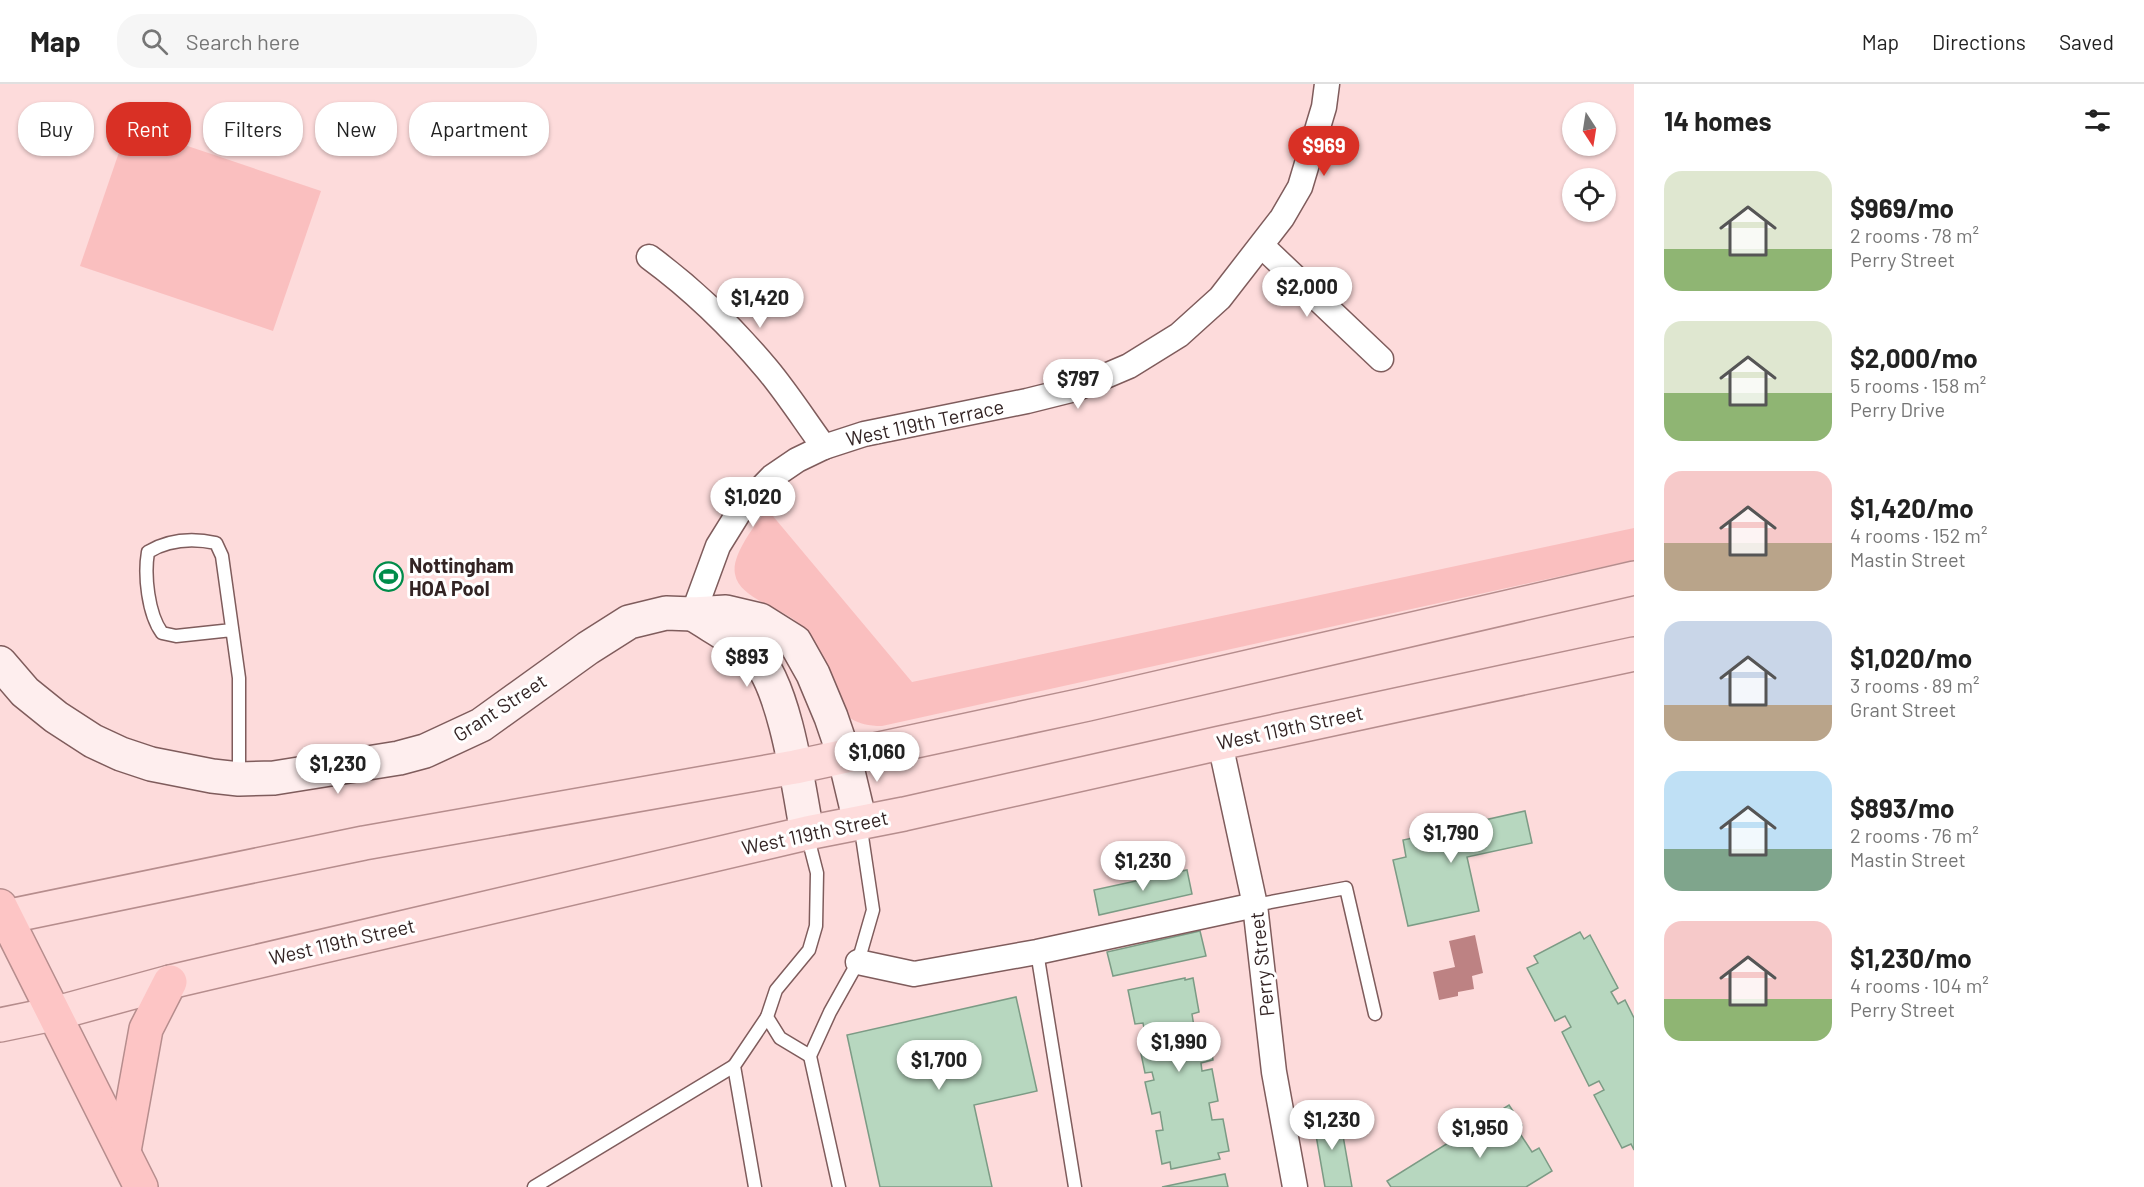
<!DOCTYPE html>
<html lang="en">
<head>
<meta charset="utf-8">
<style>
  body { margin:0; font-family:Barlow,sans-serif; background:#f6f6f6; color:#222; height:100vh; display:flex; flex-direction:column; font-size:22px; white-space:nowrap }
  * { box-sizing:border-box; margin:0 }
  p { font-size:20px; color:#767676 }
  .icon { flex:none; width:33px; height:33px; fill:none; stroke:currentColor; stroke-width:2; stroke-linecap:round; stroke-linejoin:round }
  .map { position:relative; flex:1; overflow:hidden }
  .drawer { display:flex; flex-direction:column; background:#fff; width:510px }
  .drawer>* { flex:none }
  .top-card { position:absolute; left:18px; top:18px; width:570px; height:54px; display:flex; gap:12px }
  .needle { width:39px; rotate:168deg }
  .buttons { position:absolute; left:1562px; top:18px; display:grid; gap:12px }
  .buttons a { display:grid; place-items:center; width:54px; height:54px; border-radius:50%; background:#fff; box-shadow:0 2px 4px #0004; font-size:30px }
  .price { position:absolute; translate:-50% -51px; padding:0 14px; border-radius:21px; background:#fff; color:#222; font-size:20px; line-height:39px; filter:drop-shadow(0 2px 3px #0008) }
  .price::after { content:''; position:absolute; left:50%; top:36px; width:18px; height:14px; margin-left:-9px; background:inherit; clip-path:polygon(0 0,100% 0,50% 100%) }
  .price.selected { background:#d93025; color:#fff }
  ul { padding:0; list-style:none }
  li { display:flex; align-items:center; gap:18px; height:150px; padding:0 30px }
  li span { display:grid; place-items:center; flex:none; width:168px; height:120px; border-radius:18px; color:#555 }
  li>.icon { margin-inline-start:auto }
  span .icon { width:72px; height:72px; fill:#fffc; stroke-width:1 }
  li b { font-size:26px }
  h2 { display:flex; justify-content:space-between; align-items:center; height:72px; padding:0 30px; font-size:26px }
  .chip { padding:0 21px; border-radius:24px; background:#fff; box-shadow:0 2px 4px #0004; font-size:21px; line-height:54px }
  .chip.selected { background:#d93025; color:#fff }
  header { display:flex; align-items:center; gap:36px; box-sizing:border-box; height:84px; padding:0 30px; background:#fff; border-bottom:2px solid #e0e0e0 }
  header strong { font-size:28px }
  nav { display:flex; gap:33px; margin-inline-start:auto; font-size:21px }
  .search { width:420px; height:54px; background:#f6f6f6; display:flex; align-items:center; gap:15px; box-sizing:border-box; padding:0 21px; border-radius:24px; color:#767676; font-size:22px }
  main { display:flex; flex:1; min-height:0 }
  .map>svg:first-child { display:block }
  .green { fill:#fabfbf }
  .water { fill:#bd8283 }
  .building { fill:#b7d7bf; stroke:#7c9b85; stroke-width:1.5 }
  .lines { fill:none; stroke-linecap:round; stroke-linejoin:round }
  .lane-casing { stroke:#7f5c5c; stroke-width:15 }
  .street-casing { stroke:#7f5c5c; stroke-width:27 }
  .secondary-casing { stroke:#7f5c5c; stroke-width:36 }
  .primary-casing { stroke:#b68d8d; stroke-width:36 }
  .highway-casing { stroke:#b68d8d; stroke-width:36 }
  .lane { stroke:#fff; stroke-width:12 }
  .street { stroke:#fff; stroke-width:24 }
  .secondary { stroke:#feeeee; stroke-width:33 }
  .primary { stroke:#fedcdc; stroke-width:33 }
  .highway { stroke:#fdc5c5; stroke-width:33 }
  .labels { text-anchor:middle; stroke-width:6; stroke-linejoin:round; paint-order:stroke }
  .street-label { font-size:20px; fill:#332424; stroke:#fff }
  .poi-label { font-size:20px; font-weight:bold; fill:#332424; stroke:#fff; text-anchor:start }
</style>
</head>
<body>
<header>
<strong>Map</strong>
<div class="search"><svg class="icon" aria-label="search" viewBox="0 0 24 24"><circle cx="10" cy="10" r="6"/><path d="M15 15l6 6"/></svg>Search here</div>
<nav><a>Map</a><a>Directions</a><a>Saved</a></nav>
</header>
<main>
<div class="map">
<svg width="1634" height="1103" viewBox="0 0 1634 1103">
  <rect width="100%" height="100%" fill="#fddbdb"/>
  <g class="green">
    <path d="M128,42L321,107L273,247L80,182Z"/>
    <path d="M767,425L912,598L1634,444V476L882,642C828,642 839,602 819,565C814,557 806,547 799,540C783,524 739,515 735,490C731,471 756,440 767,425Z"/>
  </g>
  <path class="water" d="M1475,851L1483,889L1472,892L1474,905L1458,908V912L1439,916L1433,888L1455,883L1449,857Z"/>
  <g class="building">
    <path d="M1525,727L1532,759L1467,773L1479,827L1408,842L1393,776L1406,773L1403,756L1413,754L1412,751L1427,748L1424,737L1459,730L1462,741Z"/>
    <path d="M1187,786L1192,810L1099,831L1094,806Z"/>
    <path d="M1200,847L1206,872L1113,892L1107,868Z"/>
    <path d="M1580,848L1584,855L1590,851L1618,904L1611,908L1618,920L1625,916L1634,934V1066L1631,1060L1622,1064L1594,1011L1604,1006L1599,997L1589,1002L1562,948L1571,943L1565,932L1555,937L1527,884L1538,879L1534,872Z"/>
    <path d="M1185,894V896L1193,894L1199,928L1192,930L1195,949L1208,946L1213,976L1201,979L1202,987L1212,985L1218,1017L1209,1019L1212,1036L1223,1035L1229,1067L1218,1069L1220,1075L1171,1085L1170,1078L1162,1080L1156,1047L1163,1046L1160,1028L1152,1030L1145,998L1154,996L1152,988L1145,989L1139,960L1147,958L1143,939L1135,940L1128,906Z"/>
    <path d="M1016,913L1037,1007L974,1021L992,1103H880L847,951Z"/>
    <path d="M1509,1021L1522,1041L1517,1045L1532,1068L1539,1064L1552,1087L1526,1103H1391L1387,1097Z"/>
    <path d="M1339,1029L1352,1103H1325L1313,1034Z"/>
    <path d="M1225,1090L1228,1103H1162Z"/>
  </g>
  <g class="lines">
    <defs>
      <g id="lane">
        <path d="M232,546L176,552L162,549C148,530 144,491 148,468C168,456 192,454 216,459L222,472L239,594V694"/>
        <path d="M807,750L817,789L816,842L809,866L776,906L767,933L780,954L810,972"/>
        <path d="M1255,821L1346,804L1375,930"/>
        <path d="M1037,868L1075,1103"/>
        <path d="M534,1103L734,982"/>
        <path d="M755,1103L734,982L767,933"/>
        <path d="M839,1103L810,972L830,928L858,878L873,826L860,739"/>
      </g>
      <g id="street">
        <path d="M1262,162L1381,275"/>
        <path d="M649,173C694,206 731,242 767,285C787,309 805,337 824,363"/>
        <path d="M693,530L718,462L741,425L772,393L797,376L824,363L864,350L1027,317L1075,305L1129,282L1179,251L1220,214L1282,134L1300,103L1324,23L1327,0"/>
        <path d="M1220,659L1255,821L1274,988L1295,1103"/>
        <path d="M858,878L914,890L1037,868L1255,821"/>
      </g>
      <g id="secondary">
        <path d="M693,530C713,543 736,555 754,571C785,600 799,705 807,749"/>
        <path d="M0,579L25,608L56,633L93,657L121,670L151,680L212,692L239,695L274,694L399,674L425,667L481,641L588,564L629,538L666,529L693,530L726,528L760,536L795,558L813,590L831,633L844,671L860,738"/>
      </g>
      <g id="primary">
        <path d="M0,834L364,759L795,683L1088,620L1634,494"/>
        <path d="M0,941L53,930L170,898L807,749L904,730L1220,659L1634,570"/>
      </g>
      <g id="highway">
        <path d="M0,822L141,1103"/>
        <path d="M124,1067L146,945L170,898"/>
      </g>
    </defs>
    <use href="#lane" class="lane-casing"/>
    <use href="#street" class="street-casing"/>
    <use href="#secondary" class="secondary-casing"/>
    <use href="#primary" class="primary-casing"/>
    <use href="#highway" class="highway-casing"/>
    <use href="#lane" class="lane"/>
    <use href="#street" class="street"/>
    <use href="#secondary" class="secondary"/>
    <use href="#primary" class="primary"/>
    <use href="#highway" class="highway"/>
  </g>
  <defs>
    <symbol id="stadium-ring" viewBox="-11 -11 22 22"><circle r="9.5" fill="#fff" stroke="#008c4a" stroke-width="1.5"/><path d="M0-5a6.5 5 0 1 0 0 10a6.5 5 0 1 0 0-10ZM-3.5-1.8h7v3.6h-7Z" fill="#008c4a"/></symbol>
  </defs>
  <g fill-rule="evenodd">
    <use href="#stadium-ring" x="372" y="476" width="33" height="33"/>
  </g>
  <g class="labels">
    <g class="street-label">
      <text transform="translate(925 339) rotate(-12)" y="7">West 119th Terrace</text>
      <text transform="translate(500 624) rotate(-33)" y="7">Grant Street</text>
      <text transform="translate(1290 644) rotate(-12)" y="7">West 119th Street</text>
      <text transform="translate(815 749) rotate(-12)" y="7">West 119th Street</text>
      <text transform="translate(342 858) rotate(-13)" y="7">West 119th Street</text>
      <text transform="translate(1262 880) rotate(-96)" y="7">Perry Street</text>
    </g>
    <g class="poi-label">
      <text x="409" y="489">Nottingham<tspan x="409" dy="23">HOA Pool</tspan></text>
    </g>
  </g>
</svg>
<div class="buttons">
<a><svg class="needle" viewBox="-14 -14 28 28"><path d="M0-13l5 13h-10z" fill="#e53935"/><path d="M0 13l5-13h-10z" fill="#767676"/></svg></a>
<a><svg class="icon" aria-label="locate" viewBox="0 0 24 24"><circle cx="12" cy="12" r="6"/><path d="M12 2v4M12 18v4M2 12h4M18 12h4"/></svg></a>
</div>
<b class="price selected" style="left:1324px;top:93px">$969</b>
<b class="price" style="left:1307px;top:234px">$2,000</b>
<b class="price" style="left:760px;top:245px">$1,420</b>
<b class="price" style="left:1078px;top:326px">$797</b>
<b class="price" style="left:753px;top:444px">$1,020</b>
<b class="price" style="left:747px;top:604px">$893</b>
<b class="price" style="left:877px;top:699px">$1,060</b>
<b class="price" style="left:338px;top:711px">$1,230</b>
<b class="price" style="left:1451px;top:780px">$1,790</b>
<b class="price" style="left:1143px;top:808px">$1,230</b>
<b class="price" style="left:1179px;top:989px">$1,990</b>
<b class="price" style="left:939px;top:1007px">$1,700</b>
<b class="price" style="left:1332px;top:1067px">$1,230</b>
<b class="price" style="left:1480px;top:1075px">$1,950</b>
<div class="top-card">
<a class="chip">Buy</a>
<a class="chip selected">Rent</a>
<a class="chip">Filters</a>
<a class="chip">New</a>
<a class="chip">Apartment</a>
</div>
</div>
<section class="drawer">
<h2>14 homes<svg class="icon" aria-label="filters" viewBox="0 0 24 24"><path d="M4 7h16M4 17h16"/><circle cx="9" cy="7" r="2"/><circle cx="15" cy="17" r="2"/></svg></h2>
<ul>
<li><span style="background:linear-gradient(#dfe7d0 65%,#8fb573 0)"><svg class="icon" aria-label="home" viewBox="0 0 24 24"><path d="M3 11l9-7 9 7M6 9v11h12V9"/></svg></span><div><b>$969/mo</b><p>2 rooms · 78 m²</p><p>Perry Street</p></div></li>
<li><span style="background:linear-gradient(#dfe7d0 60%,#8fb573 0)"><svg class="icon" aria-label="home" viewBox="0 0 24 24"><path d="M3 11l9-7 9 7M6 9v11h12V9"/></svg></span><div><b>$2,000/mo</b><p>5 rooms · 158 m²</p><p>Perry Drive</p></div></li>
<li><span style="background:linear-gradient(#f6c9c9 60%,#b9a48a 0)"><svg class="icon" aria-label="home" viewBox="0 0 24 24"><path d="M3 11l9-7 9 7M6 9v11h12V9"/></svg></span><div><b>$1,420/mo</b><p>4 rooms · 152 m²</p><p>Mastin Street</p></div></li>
<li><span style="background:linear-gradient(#c9d6e8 70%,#b9a48a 0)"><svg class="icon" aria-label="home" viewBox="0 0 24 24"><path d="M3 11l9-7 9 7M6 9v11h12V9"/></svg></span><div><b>$1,020/mo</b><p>3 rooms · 89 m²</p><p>Grant Street</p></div></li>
<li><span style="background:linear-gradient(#bfe0f5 65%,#7fa58c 0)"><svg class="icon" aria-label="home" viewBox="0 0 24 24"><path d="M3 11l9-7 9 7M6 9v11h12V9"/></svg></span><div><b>$893/mo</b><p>2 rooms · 76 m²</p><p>Mastin Street</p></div></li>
<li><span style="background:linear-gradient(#f6c9c9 65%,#8fb573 0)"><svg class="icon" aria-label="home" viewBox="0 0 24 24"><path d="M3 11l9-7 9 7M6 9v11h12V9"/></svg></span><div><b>$1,230/mo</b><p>4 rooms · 104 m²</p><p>Perry Street</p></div></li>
</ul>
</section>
</main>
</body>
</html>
